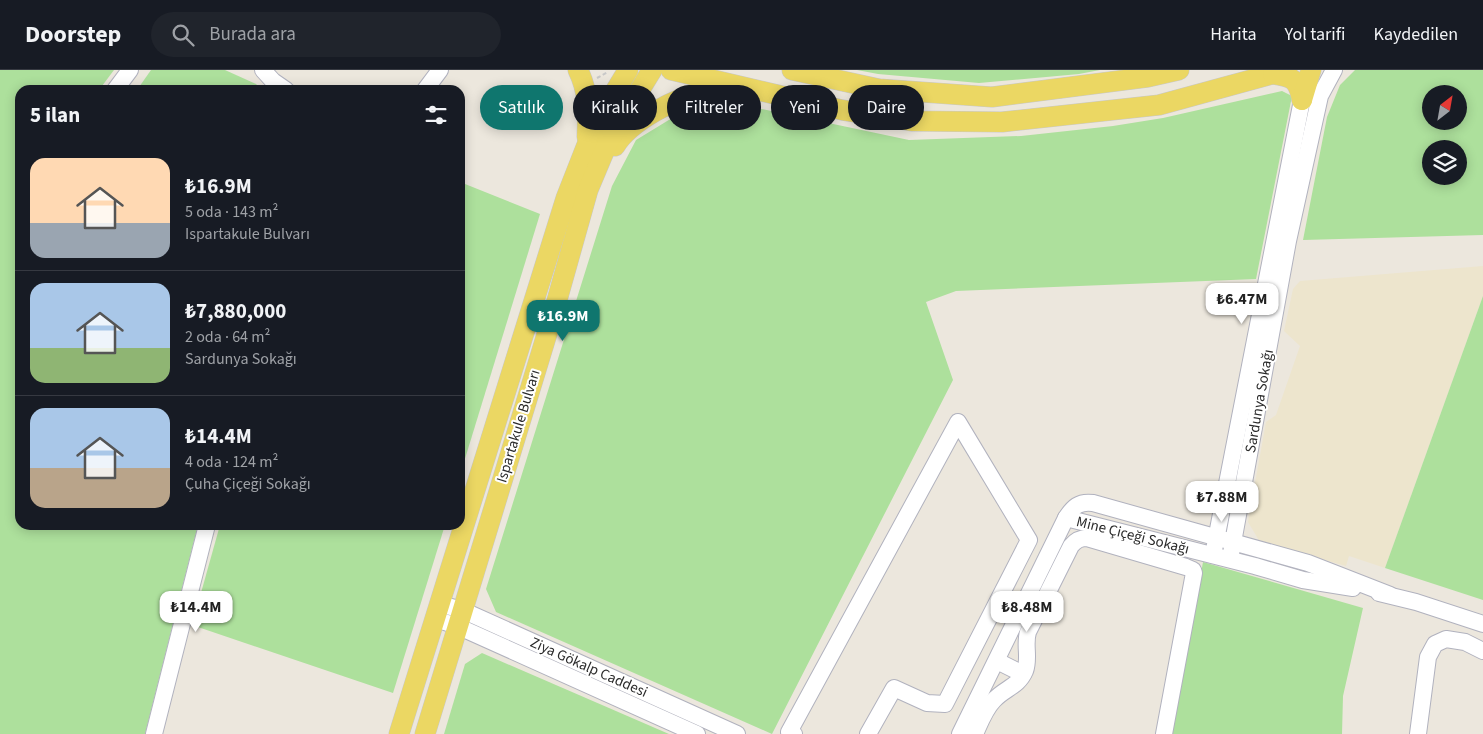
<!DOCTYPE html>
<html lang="tr">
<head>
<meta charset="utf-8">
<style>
  body { margin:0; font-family:"Source Sans 3",sans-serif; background:#20242c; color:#f1f3f6; height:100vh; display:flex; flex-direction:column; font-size:19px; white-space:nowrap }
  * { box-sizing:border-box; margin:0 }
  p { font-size:16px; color:#9ea1a6 }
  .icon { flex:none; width:28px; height:28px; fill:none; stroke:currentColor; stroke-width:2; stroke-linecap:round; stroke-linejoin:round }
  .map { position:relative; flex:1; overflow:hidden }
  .drawer { position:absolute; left:15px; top:15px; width:450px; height:445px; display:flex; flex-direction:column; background:#171b24; border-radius:15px; box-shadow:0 2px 12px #0003 }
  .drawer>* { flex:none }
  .hud { position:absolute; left:480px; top:15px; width:475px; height:45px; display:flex; gap:10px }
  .needle { width:32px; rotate:31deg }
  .buttons { position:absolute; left:1422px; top:15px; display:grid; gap:10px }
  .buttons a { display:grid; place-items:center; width:45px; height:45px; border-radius:50%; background:#171b24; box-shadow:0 2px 12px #0003; font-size:25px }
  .price { position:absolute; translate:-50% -42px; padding:0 11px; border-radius:10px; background:#fff; color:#222; font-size:16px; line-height:32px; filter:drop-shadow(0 1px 2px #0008) }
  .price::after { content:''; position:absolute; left:50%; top:30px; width:15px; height:11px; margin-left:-8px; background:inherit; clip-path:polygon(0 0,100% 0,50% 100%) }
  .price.selected { background:#0f766e; color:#fff }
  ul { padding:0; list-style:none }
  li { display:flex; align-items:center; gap:15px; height:125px; padding:0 15px }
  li+li { border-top:1px solid #363941 }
  li span { display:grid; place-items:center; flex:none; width:140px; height:100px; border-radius:15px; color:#555 }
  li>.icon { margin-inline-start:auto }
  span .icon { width:60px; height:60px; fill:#fffc; stroke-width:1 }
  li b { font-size:21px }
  h2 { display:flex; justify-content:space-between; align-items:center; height:60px; padding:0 15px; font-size:21px }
  .pill { padding:0 18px; border-radius:22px; background:#171b24; box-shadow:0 2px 12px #0003; font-size:18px; line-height:45px }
  .pill.selected { background:#0f766e; color:#fff }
  header { display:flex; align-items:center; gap:30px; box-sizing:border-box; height:70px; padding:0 25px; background:#171b24; border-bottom:1px solid #363941 }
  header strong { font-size:24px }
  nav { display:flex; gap:28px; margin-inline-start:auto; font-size:18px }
  .search { width:350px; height:45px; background:#20242c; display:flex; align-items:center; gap:12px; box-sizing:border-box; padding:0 18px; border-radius:28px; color:#9ea1a6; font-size:19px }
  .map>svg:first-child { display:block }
  .education { fill:#ede5cd }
  .green { fill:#ade09c; fill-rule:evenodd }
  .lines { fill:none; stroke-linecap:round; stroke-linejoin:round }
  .minor-casing { stroke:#b1b2be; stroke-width:18 }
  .major-casing { stroke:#c8c8c8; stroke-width:21 }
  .path { stroke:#c8c8c8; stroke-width:2; stroke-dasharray:4 2.5; stroke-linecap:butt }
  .minor { stroke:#fff; stroke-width:16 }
  .major { stroke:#ebd763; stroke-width:20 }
  .labels { text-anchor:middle; stroke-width:4; stroke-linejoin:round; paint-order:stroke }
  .street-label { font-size:15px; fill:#2b2b2b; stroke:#fff }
</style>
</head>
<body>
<header>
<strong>Doorstep</strong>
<div class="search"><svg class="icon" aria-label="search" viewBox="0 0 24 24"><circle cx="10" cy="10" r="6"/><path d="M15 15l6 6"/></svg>Burada ara</div>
<nav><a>Harita</a><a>Yol tarifi</a><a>Kaydedilen</a></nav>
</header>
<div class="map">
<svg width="1483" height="664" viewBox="0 0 1483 664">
  <rect width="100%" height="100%" fill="#ece7dd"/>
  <path class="education" d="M1483,196V226L1385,498L1349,486L1346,496L1260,472L1248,452L1266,352L1276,345L1300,276L1284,261L1293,219L1300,211Z"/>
  <g class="green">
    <path d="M0,0H114L99,20H20V455H198L145,664H0Z"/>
    <path d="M151,0H225L256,14L262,20H137Z"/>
    <path d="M857,0H1100L1079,4L979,13L878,4Z"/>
    <path d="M1355,0H1483V165L1303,170L1327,47L1340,15ZM1431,24H1459V51H1431ZM1431,79H1459V106H1431Z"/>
    <path d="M1282,21L1292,26L1256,209L956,221L926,232L953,310L772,664L496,542L486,519L612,116L636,70L677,45L712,32L752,37L909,70L1021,66L1113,56L1163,48Z"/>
    <path d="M460,112L540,144L460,405Z"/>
    <path d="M1483,226V530L1385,498Z"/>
    <path d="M220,455H445L393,623L192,555Z"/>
    <path d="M1203,492L1363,538L1343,626L1342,664H1172Z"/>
    <path d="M482,583L669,664H444L465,594Z"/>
  </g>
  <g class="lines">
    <defs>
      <g id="minor">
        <path d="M263,0L273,11L286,20"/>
        <path d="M115,20L130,0"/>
        <path d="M425,20L440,0"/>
        <path d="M1066,448L1255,496L1303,510L1353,518"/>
        <path d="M1213,485L1302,30"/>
        <path d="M1230,489L1288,171L1320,26L1334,0"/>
        <path d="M1379,523L1416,532L1483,554"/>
        <path d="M440,534L462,540L737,664"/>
        <path d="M435,549L457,556L697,664"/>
        <path d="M997,591L1023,604"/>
        <path d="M154,664L207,455"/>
        <path d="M794,664L789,662L958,352L1029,470L945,634L927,633L894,618L868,664"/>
        <path d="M960,664L1066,448C1073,437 1079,431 1093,433L1308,493L1390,525"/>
        <path d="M975,664C980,653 985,639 994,630C1005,618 1018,617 1025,601C1030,588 1024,575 1028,562L1071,476C1076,470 1080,468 1087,468L1186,497L1193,500L1194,503L1164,664"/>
        <path d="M1418,664L1428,587L1435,574L1446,569L1465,572L1483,581"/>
      </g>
      <g id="major">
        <path d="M578,0C589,22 588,43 587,67"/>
        <path d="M671,0L842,40L913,51L1002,52L1159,35L1287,0"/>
        <path d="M792,0L879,19L992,27L1148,7L1179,0"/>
        <path d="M1273,4C1294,7 1298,10 1302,30"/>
        <path d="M1302,30L1311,0"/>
        <path d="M615,76C630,51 676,28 704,21C712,19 720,19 728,18"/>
        <path d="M399,664L566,128L588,72L602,43L628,0"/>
        <path d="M425,664L554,241L588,120L609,70L652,0"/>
      </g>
    </defs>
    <use href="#minor" class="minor-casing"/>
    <use href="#major" class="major-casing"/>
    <path class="path" d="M597,8L608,2"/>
    <use href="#minor" class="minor"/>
    <use href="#major" class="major"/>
  </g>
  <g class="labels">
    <g class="street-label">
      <text transform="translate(1259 331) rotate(-80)" y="5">Sardunya Sokağı</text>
      <text transform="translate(518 356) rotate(-73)" y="5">Ispartakule Bulvarı</text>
      <text transform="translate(1133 465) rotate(14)" y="5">Mine Çiçeği Sokağı</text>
      <text transform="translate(589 597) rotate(24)" y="5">Ziya Gökalp Caddesi</text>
    </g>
  </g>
</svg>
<div class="buttons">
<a><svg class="needle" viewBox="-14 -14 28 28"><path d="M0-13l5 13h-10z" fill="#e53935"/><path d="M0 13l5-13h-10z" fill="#9ea1a6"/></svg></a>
<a><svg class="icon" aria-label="layers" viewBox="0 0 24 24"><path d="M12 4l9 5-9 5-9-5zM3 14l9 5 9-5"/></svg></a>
</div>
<b class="price" style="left:1242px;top:255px">₺6.47M</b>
<b class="price selected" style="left:563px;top:272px">₺16.9M</b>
<b class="price" style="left:1222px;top:453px">₺7.88M</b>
<b class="price" style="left:196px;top:563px">₺14.4M</b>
<b class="price" style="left:1027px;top:563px">₺8.48M</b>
<div class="hud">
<a class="pill selected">Satılık</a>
<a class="pill">Kiralık</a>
<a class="pill">Filtreler</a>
<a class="pill">Yeni</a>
<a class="pill">Daire</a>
</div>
<section class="drawer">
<h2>5 ilan<svg class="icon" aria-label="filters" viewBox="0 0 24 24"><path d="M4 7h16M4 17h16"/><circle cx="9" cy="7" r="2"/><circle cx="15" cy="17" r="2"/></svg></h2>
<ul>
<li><span style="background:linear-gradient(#ffd9b3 65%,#9aa5b1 0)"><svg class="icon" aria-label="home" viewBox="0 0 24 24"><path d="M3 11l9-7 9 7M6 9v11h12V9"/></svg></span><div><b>₺16.9M</b><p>5 oda · 143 m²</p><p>Ispartakule Bulvarı</p></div></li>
<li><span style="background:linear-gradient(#a9c7e8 65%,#8fb573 0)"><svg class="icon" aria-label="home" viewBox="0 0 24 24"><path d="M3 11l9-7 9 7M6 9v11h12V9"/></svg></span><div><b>₺7,880,000</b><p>2 oda · 64 m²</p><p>Sardunya Sokağı</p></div></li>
<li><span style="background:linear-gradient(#a9c7e8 60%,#b9a48a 0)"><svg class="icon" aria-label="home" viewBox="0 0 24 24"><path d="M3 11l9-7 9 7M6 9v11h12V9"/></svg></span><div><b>₺14.4M</b><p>4 oda · 124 m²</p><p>Çuha Çiçeği Sokağı</p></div></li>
</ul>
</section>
</div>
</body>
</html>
